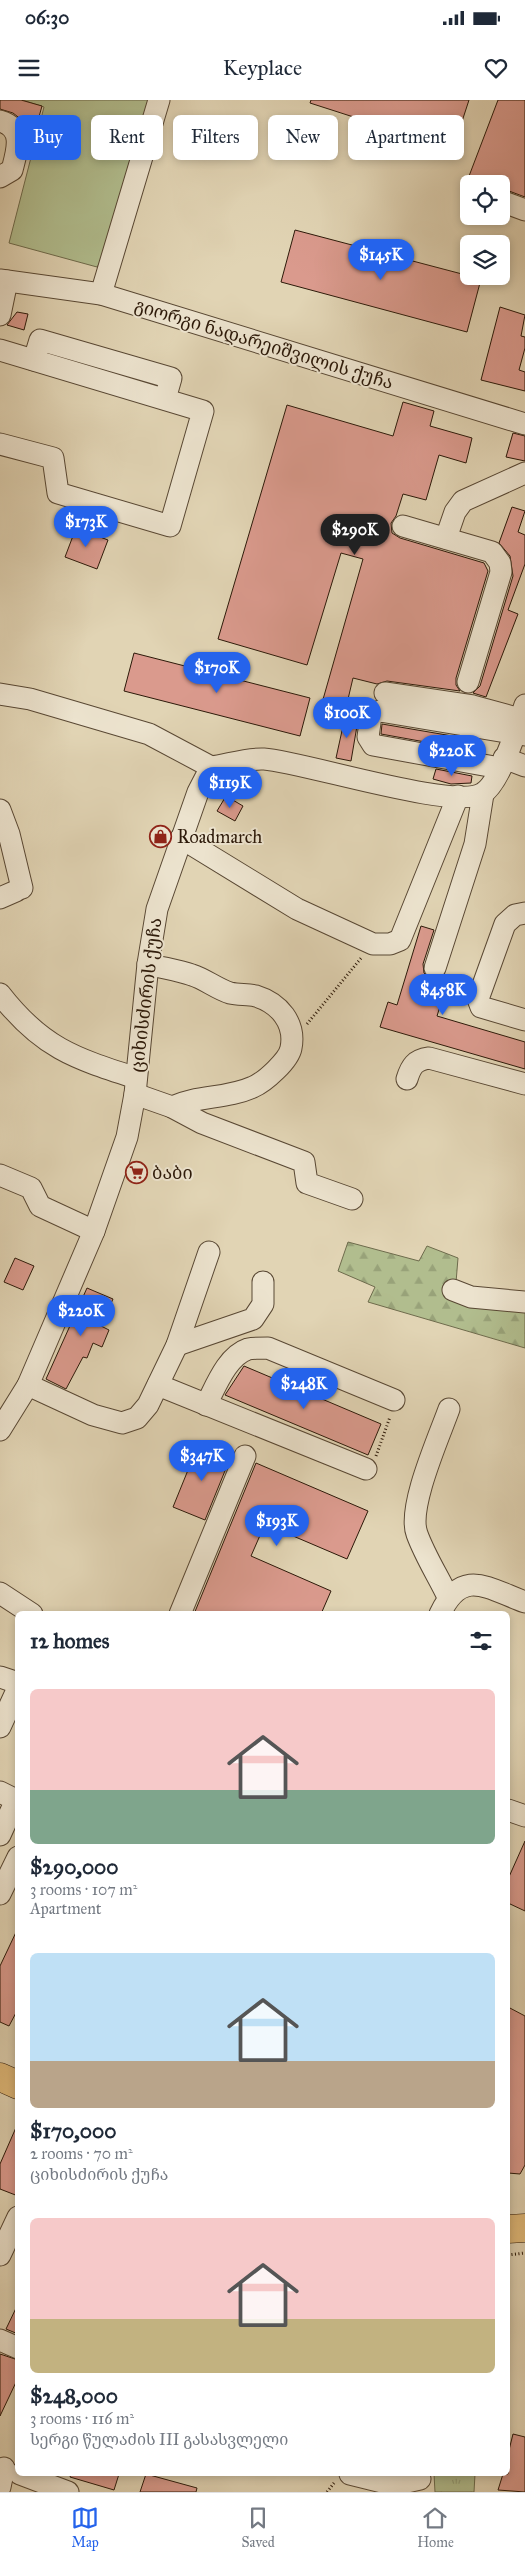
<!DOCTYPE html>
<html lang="en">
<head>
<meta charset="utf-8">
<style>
  body { margin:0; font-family:"IM FELL Great Primer","Noto Serif Georgian",serif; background:#f6f6f7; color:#1f2937; height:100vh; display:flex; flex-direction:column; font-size:19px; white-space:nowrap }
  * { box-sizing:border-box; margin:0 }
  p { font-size:16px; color:#747a83 }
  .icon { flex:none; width:28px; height:28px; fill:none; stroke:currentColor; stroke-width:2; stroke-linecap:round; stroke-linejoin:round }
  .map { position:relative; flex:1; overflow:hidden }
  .details { position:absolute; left:15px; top:1511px; width:495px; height:865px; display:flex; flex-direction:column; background:#fff; border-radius:8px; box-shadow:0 2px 8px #0003 }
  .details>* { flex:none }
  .hud { position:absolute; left:15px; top:15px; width:495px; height:45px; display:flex; gap:10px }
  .buttons { position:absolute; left:460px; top:75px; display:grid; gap:10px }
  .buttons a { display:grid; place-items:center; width:50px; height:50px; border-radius:8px; background:#fff; box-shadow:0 2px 8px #0003; font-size:25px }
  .price { position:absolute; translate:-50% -42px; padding:0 11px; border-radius:18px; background:#2563eb; color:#fff; font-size:16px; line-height:32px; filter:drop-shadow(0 1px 2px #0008) }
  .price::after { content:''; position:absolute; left:50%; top:30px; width:15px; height:11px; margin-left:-8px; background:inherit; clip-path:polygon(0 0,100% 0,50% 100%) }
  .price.current { background:#222; color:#fff }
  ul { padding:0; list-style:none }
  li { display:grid; align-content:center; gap:10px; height:265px; padding:0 15px }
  li span { display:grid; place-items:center; height:155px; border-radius:8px; color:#555 }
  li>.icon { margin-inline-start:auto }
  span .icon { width:90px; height:90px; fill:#fffc; stroke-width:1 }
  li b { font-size:21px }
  h2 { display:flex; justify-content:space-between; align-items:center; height:60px; padding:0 15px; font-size:21px }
  .tag { padding:0 18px; border-radius:8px; background:#fff; box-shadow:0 2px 8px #0003; font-size:18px; line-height:45px }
  .tag.current { background:#2563eb; color:#fff }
  .status { display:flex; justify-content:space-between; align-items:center; height:35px; padding:0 25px; background:#fff; direction:ltr }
  .status svg { height:14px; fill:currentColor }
  header { display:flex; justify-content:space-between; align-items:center; height:65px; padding:0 15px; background:#fff; font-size:22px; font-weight:600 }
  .dock { display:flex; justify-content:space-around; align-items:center; height:70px; border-top:1px solid #e0e1e3; background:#fff; font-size:14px; color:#747a83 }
  .dock a { display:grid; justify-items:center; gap:2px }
  .dock .current { color:#2563eb }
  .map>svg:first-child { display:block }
  .grass { fill:#b1bd8e; stroke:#6e6b4c }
  .forest { fill:url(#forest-firs); stroke:#6e6b4c }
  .park { fill:url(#park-tufts); stroke:#6e6b4c }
  .building { fill:#da9a8d; stroke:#2c1909 }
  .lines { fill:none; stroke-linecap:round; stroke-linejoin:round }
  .minor-casing { stroke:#594834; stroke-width:23 }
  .major-casing { stroke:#2c1909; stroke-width:29 }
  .path { stroke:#2c1909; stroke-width:3; stroke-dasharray:1 2.5; stroke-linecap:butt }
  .minor { stroke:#ece3ce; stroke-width:21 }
  .major { stroke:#e0ba7a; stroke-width:28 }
  .labels { text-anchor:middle; stroke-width:4; stroke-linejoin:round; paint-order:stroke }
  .street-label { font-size:18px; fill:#2c1909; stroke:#ece3ce }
  .poi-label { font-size:18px; fill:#2c1909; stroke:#ece3ce; text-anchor:start }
</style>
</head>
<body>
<div class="status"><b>06:30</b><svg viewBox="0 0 49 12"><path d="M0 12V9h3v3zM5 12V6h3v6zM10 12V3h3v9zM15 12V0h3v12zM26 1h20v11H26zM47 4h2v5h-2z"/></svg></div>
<header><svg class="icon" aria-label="menu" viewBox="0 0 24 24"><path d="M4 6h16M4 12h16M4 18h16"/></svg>Keyplace<svg class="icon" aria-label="heart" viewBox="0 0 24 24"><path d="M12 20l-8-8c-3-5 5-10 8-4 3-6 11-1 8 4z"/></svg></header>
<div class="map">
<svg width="525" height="2392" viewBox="0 0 525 2392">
  <defs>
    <pattern id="forest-firs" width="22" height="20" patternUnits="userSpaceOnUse" patternTransform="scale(1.25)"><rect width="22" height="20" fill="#b1bd8e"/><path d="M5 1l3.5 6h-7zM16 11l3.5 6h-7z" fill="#98a279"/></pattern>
    <pattern id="park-tufts" width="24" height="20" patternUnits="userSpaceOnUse" patternTransform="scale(1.25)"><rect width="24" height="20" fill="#b1bd8e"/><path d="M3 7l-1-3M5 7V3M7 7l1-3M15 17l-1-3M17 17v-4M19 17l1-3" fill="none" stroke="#98a279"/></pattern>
  </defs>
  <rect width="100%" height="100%" fill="#e1d4b4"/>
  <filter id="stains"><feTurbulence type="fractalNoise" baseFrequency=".004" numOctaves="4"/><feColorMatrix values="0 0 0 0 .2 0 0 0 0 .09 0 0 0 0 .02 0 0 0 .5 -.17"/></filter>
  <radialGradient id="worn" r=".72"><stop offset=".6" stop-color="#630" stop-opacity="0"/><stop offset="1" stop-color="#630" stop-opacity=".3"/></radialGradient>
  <path class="grass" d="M22,0H152L105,156L97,167L9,143L44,7Z"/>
  <path class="forest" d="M348,1142L419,1161L427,1146L458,1158L455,1195L525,1209V1248L368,1202L375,1187L338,1171Z"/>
  <path class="park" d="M434,2374H475L474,2392H435Z"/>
  <g class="building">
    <path d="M0,0H21L42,6L37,24L22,20L13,13L0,9Z"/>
    <path d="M311,0H469L453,49L310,3Z"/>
    <path d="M498,0H525V97L501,88V84H466Z"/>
    <path d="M295,130L481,179L467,232L281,182Z"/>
    <path d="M500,207L525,215L521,236L525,237V248L519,270L525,272V291L481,280Z"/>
    <path d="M17,212L28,214L24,230L7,225Z"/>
    <path d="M403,302L434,311L430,326L472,338L466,363L439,355L426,400L403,394L396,416L391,423L392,433L400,438L484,463L488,471L456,578V585L460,591L387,581L377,584L353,578L344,616L320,610L363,459L341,453L307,565L218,539L287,305L393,336Z"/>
    <path d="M513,333L525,336V361L506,357Z"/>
    <path d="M512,407L525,411L518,432L525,435V464L508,510L518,514L486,597L473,593L480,586L513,476L510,456L499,443Z"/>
    <path d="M76,428L108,440L97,469L65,457Z"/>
    <path d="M134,553L310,598L300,636L124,591Z"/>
    <path d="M345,617L358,620L351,661L336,658Z"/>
    <path d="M382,624L476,640L475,651L381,634Z"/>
    <path d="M436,669L472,676L471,683L451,684L433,679Z"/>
    <path d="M226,696L243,706L235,721L217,711Z"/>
    <path d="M421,826L434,830L423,864L424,873L432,880L441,879L448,881L437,916L525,942V969L380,927L388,902L397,905Z"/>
    <path d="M15,1158L34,1166L23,1190L4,1182Z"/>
    <path d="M87,1188L113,1199L101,1226L109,1230L102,1247L93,1243L87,1258L83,1257L66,1289L46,1279Z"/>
    <path d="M244,1266L381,1324L368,1355L225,1295Z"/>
    <path d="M199,1343L231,1356L205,1420L173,1407Z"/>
    <path d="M256,1363L368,1411L347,1459L265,1424L251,1456L331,1491L321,1514H194Z"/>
    <path d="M525,1741V1811L508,1803V1779Z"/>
    <path d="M18,1828V1909L9,1926L0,1922V1866Z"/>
    <path d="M508,1907L525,1916V2065L520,2074L508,2073Z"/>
    <path d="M18,2023V2096L0,2089V2064Z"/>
    <path d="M18,2204V2234L6,2229Z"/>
    <path d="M0,2254L18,2260V2278L0,2316Z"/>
    <path d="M513,2334L525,2337V2392L498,2390L503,2374H508V2354Z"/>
    <path d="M71,2374H119L114,2390L70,2377Z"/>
    <path d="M146,2374L197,2388L196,2392H140Z"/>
  </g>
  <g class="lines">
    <defs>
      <g id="minor">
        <path d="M0,21C25,28 17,51 12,70L0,77"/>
        <path d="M501,101L525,110"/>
        <path d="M0,180L101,194L525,324"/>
        <path d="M101,194L159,0"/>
        <path d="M0,215L7,181"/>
        <path d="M0,250L203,311L170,426L58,393L53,358L0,344"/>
        <path d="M34,260L40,240L171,278L165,299"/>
        <path d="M403,426L492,452L500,463L501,472L468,582"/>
        <path d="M446,438L455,412L463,401L525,373"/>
        <path d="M385,593L473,606L520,619"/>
        <path d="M0,594L30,599L149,634L211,667"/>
        <path d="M504,658L525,666"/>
        <path d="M211,667C227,665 247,658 264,659C304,662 456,711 483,693C500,683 518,625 525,605"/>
        <path d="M500,668L373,645L368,637L371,615L380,611L525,635"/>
        <path d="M0,710L9,734L22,788"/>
        <path d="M181,738L297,809L373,844H390L400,840L458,696"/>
        <path d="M0,798L16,791"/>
        <path d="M525,813L515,815L505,824L478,899L481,907L525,920"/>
        <path d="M148,864C162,868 178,870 192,875C205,879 217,889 230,893C239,895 248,894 256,896C279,903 296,923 291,948C289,960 265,982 253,987C227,999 198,995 172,1007"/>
        <path d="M435,868L475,744L483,694"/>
        <path d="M0,894C42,948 74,958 136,978"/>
        <path d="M407,979C411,966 415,960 429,958L525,984"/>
        <path d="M135,994L172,1007L202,1023L304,1062L307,1083L352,1099"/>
        <path d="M0,1075L31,1088L40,1106L94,1131"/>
        <path d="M453,1190L471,1197L525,1202"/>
        <path d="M177,1245L253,1219L263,1204V1182"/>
        <path d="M28,1285L93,1315L122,1323L137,1318L148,1305L177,1245L209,1152"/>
        <path d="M158,1285L366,1369"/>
        <path d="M206,1305C216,1286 227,1256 248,1249C254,1248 262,1248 268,1248L394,1300"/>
        <path d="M0,1330L28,1285L94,1131L127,1037L135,994L148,864L157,809L198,692L211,667"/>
        <path d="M0,1493L32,1514"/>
        <path d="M448,1497C438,1476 425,1456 417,1434C407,1408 439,1337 449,1309"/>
        <path d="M180,1514L245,1356"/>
        <path d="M440,1514C462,1467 487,1488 525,1502"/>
        <path d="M0,1577L18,1583"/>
        <path d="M0,1627L18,1588"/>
        <path d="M0,1692L16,1700L0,1735"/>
        <path d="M508,1710L525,1716"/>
        <path d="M0,1794L18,1757"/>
        <path d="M0,2155L18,2117"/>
        <path d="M0,2240L18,2248"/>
        <path d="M20,2374L68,2392"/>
        <path d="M350,2374L394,2385L420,2379"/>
        <path d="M0,2387L4,2368"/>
      </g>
      <g id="major">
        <path d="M0,1977L18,1985"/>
        <path d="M508,2129L525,2128"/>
      </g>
    </defs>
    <use href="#minor" class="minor-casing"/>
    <use href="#major" class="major-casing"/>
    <g class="path">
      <path d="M307,924L362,857"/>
      <path d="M376,1356L390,1317"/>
      <path d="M508,2155L525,2153"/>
      <path d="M327,2392L334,2383"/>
    </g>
    <use href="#minor" class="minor"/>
    <use href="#major" class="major"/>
  </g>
  <defs>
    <symbol id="shop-ring" viewBox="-11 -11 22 22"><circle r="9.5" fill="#ece3ce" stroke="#8f2418" stroke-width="1.5"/><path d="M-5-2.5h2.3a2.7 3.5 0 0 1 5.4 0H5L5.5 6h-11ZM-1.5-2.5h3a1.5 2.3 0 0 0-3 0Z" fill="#8f2418"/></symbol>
    <symbol id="supermarket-ring" viewBox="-11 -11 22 22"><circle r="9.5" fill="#ece3ce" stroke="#8f2418" stroke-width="1.5"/><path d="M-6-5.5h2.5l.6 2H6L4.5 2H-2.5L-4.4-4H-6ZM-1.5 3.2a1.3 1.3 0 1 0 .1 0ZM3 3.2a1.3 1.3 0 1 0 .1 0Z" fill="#8f2418"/></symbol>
  </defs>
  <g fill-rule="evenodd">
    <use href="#shop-ring" x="148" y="724" width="25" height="25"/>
    <use href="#supermarket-ring" x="124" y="1060" width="25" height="25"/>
  </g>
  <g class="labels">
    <g class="street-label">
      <text transform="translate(264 244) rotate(17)" y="6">გიორგი ნადარეიშვილის ქუჩა</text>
      <text transform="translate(146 895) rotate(-83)" y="6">ციხისძირის ქუჩა</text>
    </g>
    <g class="poi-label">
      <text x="177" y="743">Roadmarch</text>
      <text x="152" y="1079">ბაბი</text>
    </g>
  </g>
  <rect width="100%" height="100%" filter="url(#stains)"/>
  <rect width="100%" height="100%" fill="url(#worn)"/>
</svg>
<div class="buttons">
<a><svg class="icon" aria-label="locate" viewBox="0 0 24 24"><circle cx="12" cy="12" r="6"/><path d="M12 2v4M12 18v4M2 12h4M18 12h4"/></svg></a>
<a><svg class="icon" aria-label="layers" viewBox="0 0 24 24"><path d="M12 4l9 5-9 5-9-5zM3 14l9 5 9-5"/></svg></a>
</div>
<b class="price" style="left:381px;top:181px">$145K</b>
<b class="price" style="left:86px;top:448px">$173K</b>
<b class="price current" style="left:355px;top:456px">$290K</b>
<b class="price" style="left:217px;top:594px">$170K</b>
<b class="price" style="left:347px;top:639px">$100K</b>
<b class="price" style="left:452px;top:677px">$220K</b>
<b class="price" style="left:230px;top:709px">$119K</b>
<b class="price" style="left:443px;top:916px">$458K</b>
<b class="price" style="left:81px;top:1237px">$220K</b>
<b class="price" style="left:304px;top:1310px">$248K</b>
<b class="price" style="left:202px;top:1382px">$347K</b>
<b class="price" style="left:277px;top:1447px">$193K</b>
<div class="hud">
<a class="tag current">Buy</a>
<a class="tag">Rent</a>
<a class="tag">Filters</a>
<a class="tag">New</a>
<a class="tag">Apartment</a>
</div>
<section class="details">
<h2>12 homes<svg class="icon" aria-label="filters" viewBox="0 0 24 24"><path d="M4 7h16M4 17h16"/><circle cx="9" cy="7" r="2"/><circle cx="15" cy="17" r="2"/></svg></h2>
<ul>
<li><span style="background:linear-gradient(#f6c9c9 65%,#7fa58c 0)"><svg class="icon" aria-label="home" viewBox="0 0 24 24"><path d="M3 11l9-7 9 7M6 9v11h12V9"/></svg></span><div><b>$290,000</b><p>3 rooms · 107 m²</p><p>Apartment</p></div></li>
<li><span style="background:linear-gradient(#bfe0f5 70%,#b9a48a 0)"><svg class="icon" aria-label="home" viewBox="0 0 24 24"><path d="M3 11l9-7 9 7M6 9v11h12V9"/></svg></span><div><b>$170,000</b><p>2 rooms · 70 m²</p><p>ციხისძირის ქუჩა</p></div></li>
<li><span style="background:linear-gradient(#f6c9c9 65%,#c2b280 0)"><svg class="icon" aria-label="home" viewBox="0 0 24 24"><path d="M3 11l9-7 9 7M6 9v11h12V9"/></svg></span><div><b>$248,000</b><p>3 rooms · 116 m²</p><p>სერგი წულაძის III გასასვლელი</p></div></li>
</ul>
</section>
</div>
<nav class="dock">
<a class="current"><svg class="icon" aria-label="map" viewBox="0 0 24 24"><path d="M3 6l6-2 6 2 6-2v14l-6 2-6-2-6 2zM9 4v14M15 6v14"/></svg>Map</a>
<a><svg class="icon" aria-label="saved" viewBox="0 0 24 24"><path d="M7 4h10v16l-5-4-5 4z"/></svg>Saved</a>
<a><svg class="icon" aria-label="home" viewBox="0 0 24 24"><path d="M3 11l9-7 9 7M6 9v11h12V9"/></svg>Home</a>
</nav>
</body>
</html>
